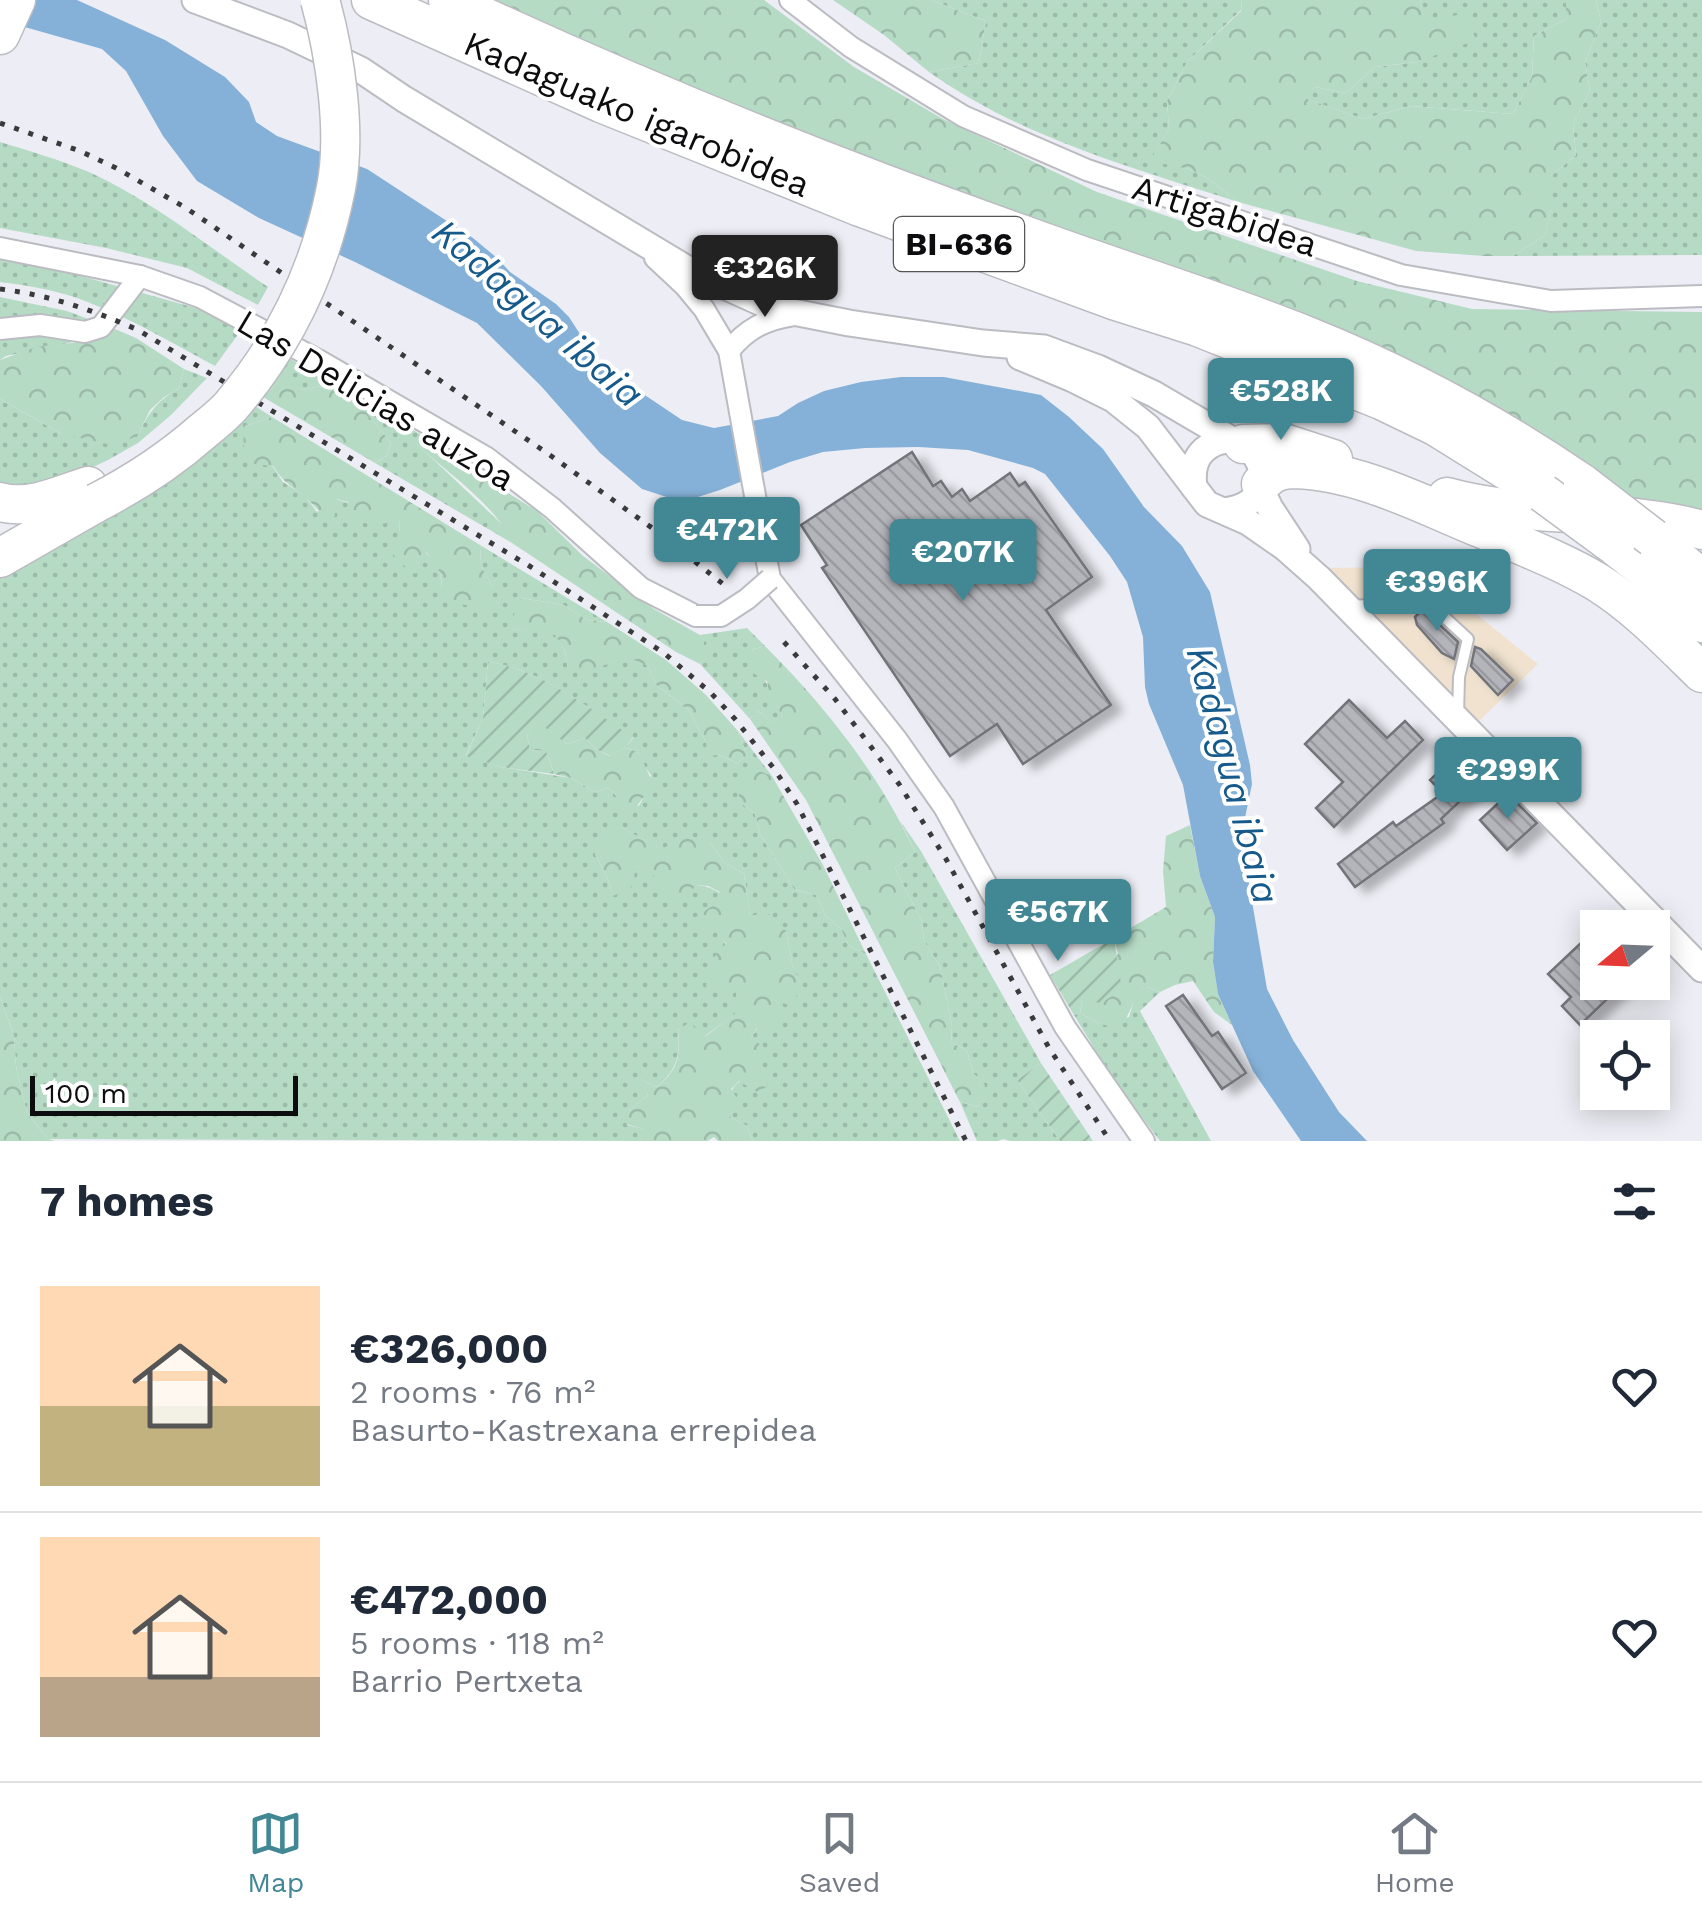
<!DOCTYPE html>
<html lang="en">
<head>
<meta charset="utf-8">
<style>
  body { margin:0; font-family:"Work Sans",sans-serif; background:#f6f6f7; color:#1f2937; height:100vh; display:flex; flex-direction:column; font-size:38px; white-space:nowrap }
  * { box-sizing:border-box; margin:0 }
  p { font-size:32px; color:#747a83 }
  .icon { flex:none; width:55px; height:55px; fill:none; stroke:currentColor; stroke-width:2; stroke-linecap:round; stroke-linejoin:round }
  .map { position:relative; height:1141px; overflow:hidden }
  .side { display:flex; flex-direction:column; background:#fff; flex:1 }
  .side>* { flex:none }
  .needle { width:65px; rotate:251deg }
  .controls { position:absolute; left:1580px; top:910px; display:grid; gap:20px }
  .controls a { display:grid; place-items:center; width:90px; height:90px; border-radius:0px; background:#fff; box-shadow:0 5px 25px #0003; font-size:50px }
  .scale { position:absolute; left:30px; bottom:25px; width:268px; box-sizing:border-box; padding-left:10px; border:5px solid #0d0d0f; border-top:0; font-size:28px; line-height:35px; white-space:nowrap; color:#0d0d0f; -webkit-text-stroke:8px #fff; paint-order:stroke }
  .price { position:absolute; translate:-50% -85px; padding:0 22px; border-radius:10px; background:#428794; color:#fff; font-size:32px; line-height:65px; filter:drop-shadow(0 2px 5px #0008) }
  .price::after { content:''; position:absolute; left:50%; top:60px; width:30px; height:22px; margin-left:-15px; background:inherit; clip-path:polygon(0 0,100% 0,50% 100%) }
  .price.current { background:#222; color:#fff }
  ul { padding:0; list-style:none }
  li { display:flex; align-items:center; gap:30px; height:250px; padding:0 40px }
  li+li { border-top:2px solid #e0e1e3 }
  li span { display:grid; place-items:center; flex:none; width:280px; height:200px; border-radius:0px; color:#555 }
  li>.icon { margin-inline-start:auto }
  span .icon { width:120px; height:120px; fill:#fffc; stroke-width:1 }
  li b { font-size:42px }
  h2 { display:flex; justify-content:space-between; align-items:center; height:120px; padding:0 40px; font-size:42px }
  .dock { display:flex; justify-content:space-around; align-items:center; height:140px; border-top:2px solid #e0e1e3; background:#fff; font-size:28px; color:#747a83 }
  .dock a { display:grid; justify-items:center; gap:5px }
  .dock .current { color:#428794 }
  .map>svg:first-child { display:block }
  .commercial { fill:#f0e2cf }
  .grass { fill:url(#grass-dots); fill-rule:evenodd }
  .forest { fill:url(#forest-crowns) }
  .garden { fill:url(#garden-furrows) }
  .water { fill:#85b1d8 }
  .building { fill:url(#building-back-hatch); stroke:#73737a; stroke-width:2.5; filter:url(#shadow) }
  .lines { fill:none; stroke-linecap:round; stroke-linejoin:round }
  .service-casing { stroke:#bbbcc2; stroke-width:14 }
  .minor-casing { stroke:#bbbcc2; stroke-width:24 }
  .tertiary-casing { stroke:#bbbcc2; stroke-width:29 }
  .motorway-casing { stroke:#bbbcc2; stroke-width:41 }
  .service { stroke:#fff; stroke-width:10 }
  .minor { stroke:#fff; stroke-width:20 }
  .tertiary { stroke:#fff; stroke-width:25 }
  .motorway { stroke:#fff; stroke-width:38 }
  .rail { stroke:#3a3a3d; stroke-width:5; stroke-dasharray:5 10; stroke-linecap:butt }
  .minor-bridge-casing { stroke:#bbbcc2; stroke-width:24; stroke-linecap:butt }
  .motorway-bridge-casing { stroke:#bbbcc2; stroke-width:41; stroke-linecap:butt }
  .minor-bridge { stroke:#fff; stroke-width:20 }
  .motorway-bridge { stroke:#fff; stroke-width:38 }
  .labels { text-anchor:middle; stroke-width:8; stroke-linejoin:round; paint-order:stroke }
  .shield { fill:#fff; stroke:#565657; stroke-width:2.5 }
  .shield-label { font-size:32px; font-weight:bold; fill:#0d0d0f }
  .street-label { font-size:35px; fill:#0d0d0f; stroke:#fff }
  .water-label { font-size:38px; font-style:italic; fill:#165a8b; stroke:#fff }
</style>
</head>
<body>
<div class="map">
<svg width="1702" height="1141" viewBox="0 0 1702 1141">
  <defs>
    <pattern id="grass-dots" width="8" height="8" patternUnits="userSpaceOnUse" patternTransform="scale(2.5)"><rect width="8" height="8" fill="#b6dbc5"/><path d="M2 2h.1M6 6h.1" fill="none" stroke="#9bbba8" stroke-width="1.8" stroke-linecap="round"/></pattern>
    <pattern id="forest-crowns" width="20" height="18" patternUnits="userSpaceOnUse" patternTransform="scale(2.5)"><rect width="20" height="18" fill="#b6dbc5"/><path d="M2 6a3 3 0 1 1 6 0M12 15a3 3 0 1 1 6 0" fill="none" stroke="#9bbba8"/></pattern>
    <pattern id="garden-furrows" width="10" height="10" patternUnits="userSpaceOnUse" patternTransform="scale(2.5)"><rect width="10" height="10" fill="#b6dbc5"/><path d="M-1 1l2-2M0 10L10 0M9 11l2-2" fill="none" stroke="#9bbba8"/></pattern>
    <pattern id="building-back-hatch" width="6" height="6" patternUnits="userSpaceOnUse" patternTransform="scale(2.5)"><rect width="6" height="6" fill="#b4b5bb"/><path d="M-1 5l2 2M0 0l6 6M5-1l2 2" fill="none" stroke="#9a9aa0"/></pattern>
    <filter id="shadow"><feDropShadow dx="11" dy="6" stdDeviation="5" flood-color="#0004"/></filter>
  </defs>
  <rect width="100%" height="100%" fill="#edeef5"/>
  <path class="commercial" d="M1398,567L1434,580L1538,664L1477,723L1322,568Z"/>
  <g class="grass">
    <path d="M931,0H1242L1241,10L1187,62L1167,101L1169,129L1151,160L1189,169L1209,179L1238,202C1133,168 1020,137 929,72L979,63L986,21Z"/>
    <path d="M1420,0H1566V19L1534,36L1532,77L1513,114L1411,106L1363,119L1303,98L1315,87L1346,93L1375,67L1417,62L1425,23Z"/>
    <path d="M1596,0H1702V255L1513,256L1545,235L1551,209V176L1576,155L1573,124L1590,91L1585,62L1601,22Z"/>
    <path d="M0,142C30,151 60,160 89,172C153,201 210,248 268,287L258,305L187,268L106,248L0,228Z"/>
    <path d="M0,256L16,258L196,308L242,329L215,366C174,344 134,320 90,303C62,291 31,286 0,282Z"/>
    <path d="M0,297L67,311L115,329L100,340L73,342L6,356L0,360Z"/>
    <path d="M287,357L437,444H417L506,528L512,543L375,463L387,456L391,443L362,407L339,396L327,385L301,390L275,385L263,397L258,394Z"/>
    <path d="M184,369L207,378L171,415L138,443L108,460L74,476L33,490L0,489V399L62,434L138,435C150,411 156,402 179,388Z"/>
    <path d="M252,404L272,417L245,426L283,482L305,496L317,512L336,499L399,519L400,534C419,546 445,562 441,588H493L481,566L480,545L607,622L587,620L564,605L521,598L512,629L555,634L564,649L568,667L604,665L628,656L648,666L657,686L688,709L706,742L719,755L737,763L747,755L738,731L772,776L749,768L740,802L755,814L760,834L794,889L816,895L825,915L841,929L849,946L866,954L960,1141H753L747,1126L727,1115C732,1083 731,1084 760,1072L751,1038L776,999L793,968L786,931L750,917L744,874L724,862L710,843L662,851L623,828L595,854L608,880L613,895L636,866C653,875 670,880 690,884C702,886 709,886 720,893C704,919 718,922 726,946C733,963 735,985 738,1004V1012L705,1036L678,1029C680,1057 678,1068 657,1087L640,1079L648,1095L631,1109L627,1125L644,1129L640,1141L48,1139L27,1113L16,1067L14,1036L0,996V572ZM488,662C539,668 591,710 633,738L626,747L639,753L644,766L651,775L646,793L639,806L617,797L609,788L595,792L571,778L501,767L466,755L483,718Z"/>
    <path d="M747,628L765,646L751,650C763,672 770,695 783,716L776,725L757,710L750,719L700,664L711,649L700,635Z"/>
    <path d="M901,822L921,851L1041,1063L1017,1080L1060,1141H1010L1003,1139L998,1141H977L960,1102L978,1107L984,1085L973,1073L967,1050L951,1043L952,1026L940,966L924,941L922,922L895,868L915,852Z"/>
    <path d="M1145,986L1160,992L1140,1011L1211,1141H1160L1113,1079L1074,1015L1080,1013L1100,1024L1129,1017L1135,997Z"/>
  </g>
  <g class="forest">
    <path d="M482,0H764L854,67L943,119L1097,192L1357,281L1472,309L1702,312V514L1628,499L1571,452L1340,330L1035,225L593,48Z"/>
    <path d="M833,0H931L986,21L979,63L929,72L884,35Z"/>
    <path d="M1242,0H1420L1426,23L1465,13L1476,40L1417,62L1375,67L1346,93L1315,87L1304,98L1363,119L1411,106L1513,114L1532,77L1534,36L1566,19V0H1596L1601,22L1585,62L1590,91L1573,124L1576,155L1551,176V209L1545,235L1513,256H1484L1416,251L1238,202L1209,179L1189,169L1150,161L1169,129L1167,101L1187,62L1241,11Z"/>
    <path d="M115,329L136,338L184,369L179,388L163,398L150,410L138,435L117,446L62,434L0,399V360L36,347L99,340Z"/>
    <path d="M285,381L301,390L327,385L339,396L362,407L391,443L387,456L375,463L263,397L275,385Z"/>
    <path d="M272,417L480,545L481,566L493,588L490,610L456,603L441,588C444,574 435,563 426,552L415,574L398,561L388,547L400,534L399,519C380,526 369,527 351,517L348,502L337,499L334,519C313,510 318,507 302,495C289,484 283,482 273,466L253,464L243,444L245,426Z"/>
    <path d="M416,443L437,444L487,480L537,511L583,556L654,609L700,635L712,649L700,664L676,652L512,543C496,504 446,473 416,443Z"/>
    <path d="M521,598L564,605L587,620L607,622L666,660L706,695L738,731L747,755L737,763L719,755L707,756L706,742L688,709L657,686L648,666L628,657L604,665L585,676L568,667L564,649L555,635L512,629L513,617Z"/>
    <path d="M765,646C826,707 879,774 915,852L895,868L922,922L924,941L940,966L952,1026L951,1043L967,1050L973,1073L985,1085L978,1107L960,1102L806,800L750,719L757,710L775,724L783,716L769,694L767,681L751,672V650Z"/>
    <path d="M538,721L567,744L585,738L596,749L609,756L626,747L639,753L655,788L646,794L627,819L617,811V797L609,788L595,792L571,778L554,774L546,751L530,750L527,734Z"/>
    <path d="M749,767L772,776L823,865L866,954L849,946L841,929L825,915L816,895L794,889L760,834L755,814L740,802L736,778Z"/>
    <path d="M1190,825L1200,876L1215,917L1213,962L1218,994L1232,1025L1214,1012L1193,981L1175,985L1160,992L1145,986C1130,1002 1133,1012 1119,1028L1100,1024L1080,1013L1082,1000L1118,954L1114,938L1166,907L1163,871L1166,836Z"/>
    <path d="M623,828L661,850L683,836L710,843L724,862L744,874L750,916L767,912L786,931L793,968L804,988L788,1005L777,1000L781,1015L776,1029L757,1028L751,1038L765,1048L760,1071L768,1086L757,1092L739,1081L731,1089L737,1098L727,1115L747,1126L753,1141H718L714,1137L707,1141H640L643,1129L626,1124L631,1109L648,1095L638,1078L657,1087C679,1069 680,1056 678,1030L690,1022L706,1036L737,1012L736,991L720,995L706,986C708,968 712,956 726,944L714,926L698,929L696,917L712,906L720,892L708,886L695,885L688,901L664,899L656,891L654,876L636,866L632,887L613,896L608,880L595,854L603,834Z"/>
    <path d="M0,996L14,1036L16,1067L27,1113L48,1139L55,1141H0Z"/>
  </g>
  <g class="garden">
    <path d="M488,662C539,668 591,710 633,737L626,747L610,756L596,749L585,738L567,744L538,722L527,734L530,750L546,751L554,774L501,767L466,756L483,718Z"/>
    <path d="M1114,938L1122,990L1101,1003L1082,1000L1080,1013L1074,1015L1050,975Z"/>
    <path d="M1041,1063L1093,1141H1060L1017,1080Z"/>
  </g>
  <path class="water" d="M0,0H77L165,40L225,77L249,102L256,122L277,136L367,169L473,238L497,258L510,272L556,304L569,317L600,365L682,420L714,428L778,416L798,403L824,391L861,382L901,377H944L1041,395L1069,417L1103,449L1144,507L1182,546L1210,592L1250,765L1252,784L1241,837L1267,989L1293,1040L1339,1112L1367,1141H1301L1253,1071L1218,994L1213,962L1215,917L1200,876L1183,785L1149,704L1145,687L1143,637L1127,582L1110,556L1045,474L1033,468L968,450L918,447L865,448L823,452L790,462L720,490L682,502L642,489L600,453L541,386L477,323L355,262L259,218L197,181L163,136L126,71L102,49L0,20Z"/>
  <g class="building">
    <path d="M912,452L933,486L941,481L952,497L962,489L970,501L1010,473L1019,486L1025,482L1092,577L1046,610L1111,705L1023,764L997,724L950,756L822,568L827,565L801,525Z"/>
    <path d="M1420,612H1426L1458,642L1454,659L1442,653L1417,625L1415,617Z"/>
    <path d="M1475,647L1481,649L1513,680L1498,695L1471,666Z"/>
    <path d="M1349,700L1387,738L1405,721L1423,740L1334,827L1316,808L1343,782L1305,744Z"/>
    <path d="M1450,761L1475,787L1441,819L1444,823L1355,887L1338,864L1393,822L1396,826L1443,793L1430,780Z"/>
    <path d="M1508,794L1537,823L1507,850L1480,820Z"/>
    <path d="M1598,927V982H1625L1580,1025L1562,1006L1571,997L1548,974Z"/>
    <path d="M1183,995L1212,1036L1218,1032L1246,1073L1222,1089L1166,1006Z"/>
  </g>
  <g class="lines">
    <defs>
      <path id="service" d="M1352,606L1427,601L1468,639L1459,677L1458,716"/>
      <g id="minor">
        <path d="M790,0L851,47L963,116L1087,170L1401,275L1551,301L1702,296"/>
        <path d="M0,248L140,276L200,297L318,360L487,458L552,508L641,588L696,616"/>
        <path d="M655,258L685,286L704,309L729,351L770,579L897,740L944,807L1065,1027L1144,1141"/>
        <path d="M0,329L40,325L85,332L101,327L140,276"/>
        <path d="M729,351C746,329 766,319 794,315"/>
      </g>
      <g id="tertiary">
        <path d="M195,0L288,35L361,70L404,99L689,270L773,308L849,323L983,343L1044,348L1098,368L1154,394L1234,441"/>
        <path d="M1020,357L1073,379L1113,399L1148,427L1207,504L1248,522L1284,547L1319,578L1702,969"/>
        <path d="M1194,487C1192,473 1193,460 1204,450C1249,411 1298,500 1225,511"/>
        <path d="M1261,489L1270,508L1297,549"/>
      </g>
      <g id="motorway">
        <path d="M371,0L601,103L860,207L1116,301L1198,327L1381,400L1437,427L1543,493"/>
        <path d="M448,0C636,88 829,166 1024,235C1119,270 1216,299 1310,337C1407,376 1497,425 1583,484"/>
        <path d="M0,35L16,0"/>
        <path d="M1243,444L1284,443L1333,459"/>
        <path d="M1261,484C1271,473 1280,469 1295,469C1361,471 1425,506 1485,530C1522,546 1562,561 1597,582C1637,607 1668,640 1702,673"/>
        <path d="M1447,497C1530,520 1619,507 1702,530"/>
        <path d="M0,502C30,510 60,495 88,486"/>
        <path d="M1653,538L1702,579"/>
        <path d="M1615,546L1648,572L1702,623"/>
        <path d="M0,558L96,503"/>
      </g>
    </defs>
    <use href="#service" class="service-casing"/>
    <use href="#minor" class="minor-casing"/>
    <use href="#tertiary" class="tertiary-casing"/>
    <use href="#motorway" class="motorway-casing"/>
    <use href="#service" class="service"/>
    <use href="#minor" class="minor"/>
    <use href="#tertiary" class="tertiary"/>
    <use href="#motorway" class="motorway"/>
    <g class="rail">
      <path d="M0,123L80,151L116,168L186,208L547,453L655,530L723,584"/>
      <path d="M0,289C49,295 93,310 138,330L531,567L664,653L711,693L735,719L775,770L797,804L966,1141"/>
      <path d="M784,642L835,699L899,784L946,859L1049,1048L1110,1141"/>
    </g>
    <defs>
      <path id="minor-bridge" d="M696,616H721L747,599L770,579"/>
      <g id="motorway-bridge">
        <path d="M1583,484L1653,538"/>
        <path d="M1543,493L1615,546"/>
        <path d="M96,503C135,483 170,460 203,431C213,423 223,415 231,406C285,343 320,269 336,188C347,132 335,54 320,0"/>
      </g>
    </defs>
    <use href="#minor-bridge" class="minor-bridge-casing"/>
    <use href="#motorway-bridge" class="motorway-bridge-casing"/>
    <use href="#minor-bridge" class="minor-bridge"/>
    <use href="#motorway-bridge" class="motorway-bridge"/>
  </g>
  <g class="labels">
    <rect class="shield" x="894" y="217" width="130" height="54" rx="8"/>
    <g class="shield-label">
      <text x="959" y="255">BI-636</text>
    </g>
    <g class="street-label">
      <text transform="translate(637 114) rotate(23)" y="12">Kadaguako igarobidea</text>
      <text transform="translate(1225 216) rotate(18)" y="12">Artigabidea</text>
      <text transform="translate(376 400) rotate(31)" y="12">Las Delicias auzoa</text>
    </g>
    <g class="water-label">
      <text transform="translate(538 313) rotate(41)" y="13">Kadagua ibaia</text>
      <text transform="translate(1233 775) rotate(75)" y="13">Kadagua ibaia</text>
    </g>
  </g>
</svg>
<div class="controls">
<a><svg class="needle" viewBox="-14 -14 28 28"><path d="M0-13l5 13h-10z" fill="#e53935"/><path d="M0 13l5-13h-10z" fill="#747a83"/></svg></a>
<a><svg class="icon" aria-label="locate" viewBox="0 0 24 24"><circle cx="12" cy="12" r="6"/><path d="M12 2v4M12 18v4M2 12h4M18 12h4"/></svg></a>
</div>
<div class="scale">100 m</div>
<b class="price current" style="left:765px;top:320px">€326K</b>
<b class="price" style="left:1281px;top:443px">€528K</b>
<b class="price" style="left:727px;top:582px">€472K</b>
<b class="price" style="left:963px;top:604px">€207K</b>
<b class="price" style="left:1437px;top:634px">€396K</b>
<b class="price" style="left:1508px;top:822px">€299K</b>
<b class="price" style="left:1058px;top:964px">€567K</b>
</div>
<section class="side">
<h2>7 homes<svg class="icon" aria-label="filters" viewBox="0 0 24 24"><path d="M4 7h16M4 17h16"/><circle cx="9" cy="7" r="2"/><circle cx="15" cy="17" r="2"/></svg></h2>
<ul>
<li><span style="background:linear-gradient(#ffd9b3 60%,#c2b280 0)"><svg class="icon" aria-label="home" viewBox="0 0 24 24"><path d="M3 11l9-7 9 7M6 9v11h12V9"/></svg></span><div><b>€326,000</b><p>2 rooms · 76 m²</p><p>Basurto-Kastrexana errepidea</p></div><svg class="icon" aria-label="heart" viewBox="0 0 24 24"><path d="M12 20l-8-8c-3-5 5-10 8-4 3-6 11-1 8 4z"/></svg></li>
<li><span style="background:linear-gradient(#ffd9b3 70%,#b9a48a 0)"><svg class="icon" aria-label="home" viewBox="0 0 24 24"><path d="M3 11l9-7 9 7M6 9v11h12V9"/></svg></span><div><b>€472,000</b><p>5 rooms · 118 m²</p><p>Barrio Pertxeta</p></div><svg class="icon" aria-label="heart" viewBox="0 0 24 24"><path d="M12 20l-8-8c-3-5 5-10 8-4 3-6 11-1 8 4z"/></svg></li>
</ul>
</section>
<nav class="dock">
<a class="current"><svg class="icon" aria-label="map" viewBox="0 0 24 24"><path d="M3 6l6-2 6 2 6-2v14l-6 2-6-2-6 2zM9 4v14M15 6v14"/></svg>Map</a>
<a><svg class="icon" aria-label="saved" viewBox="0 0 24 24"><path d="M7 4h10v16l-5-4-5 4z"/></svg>Saved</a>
<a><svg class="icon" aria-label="home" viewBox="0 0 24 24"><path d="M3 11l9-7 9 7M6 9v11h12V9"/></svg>Home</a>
</nav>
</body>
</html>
